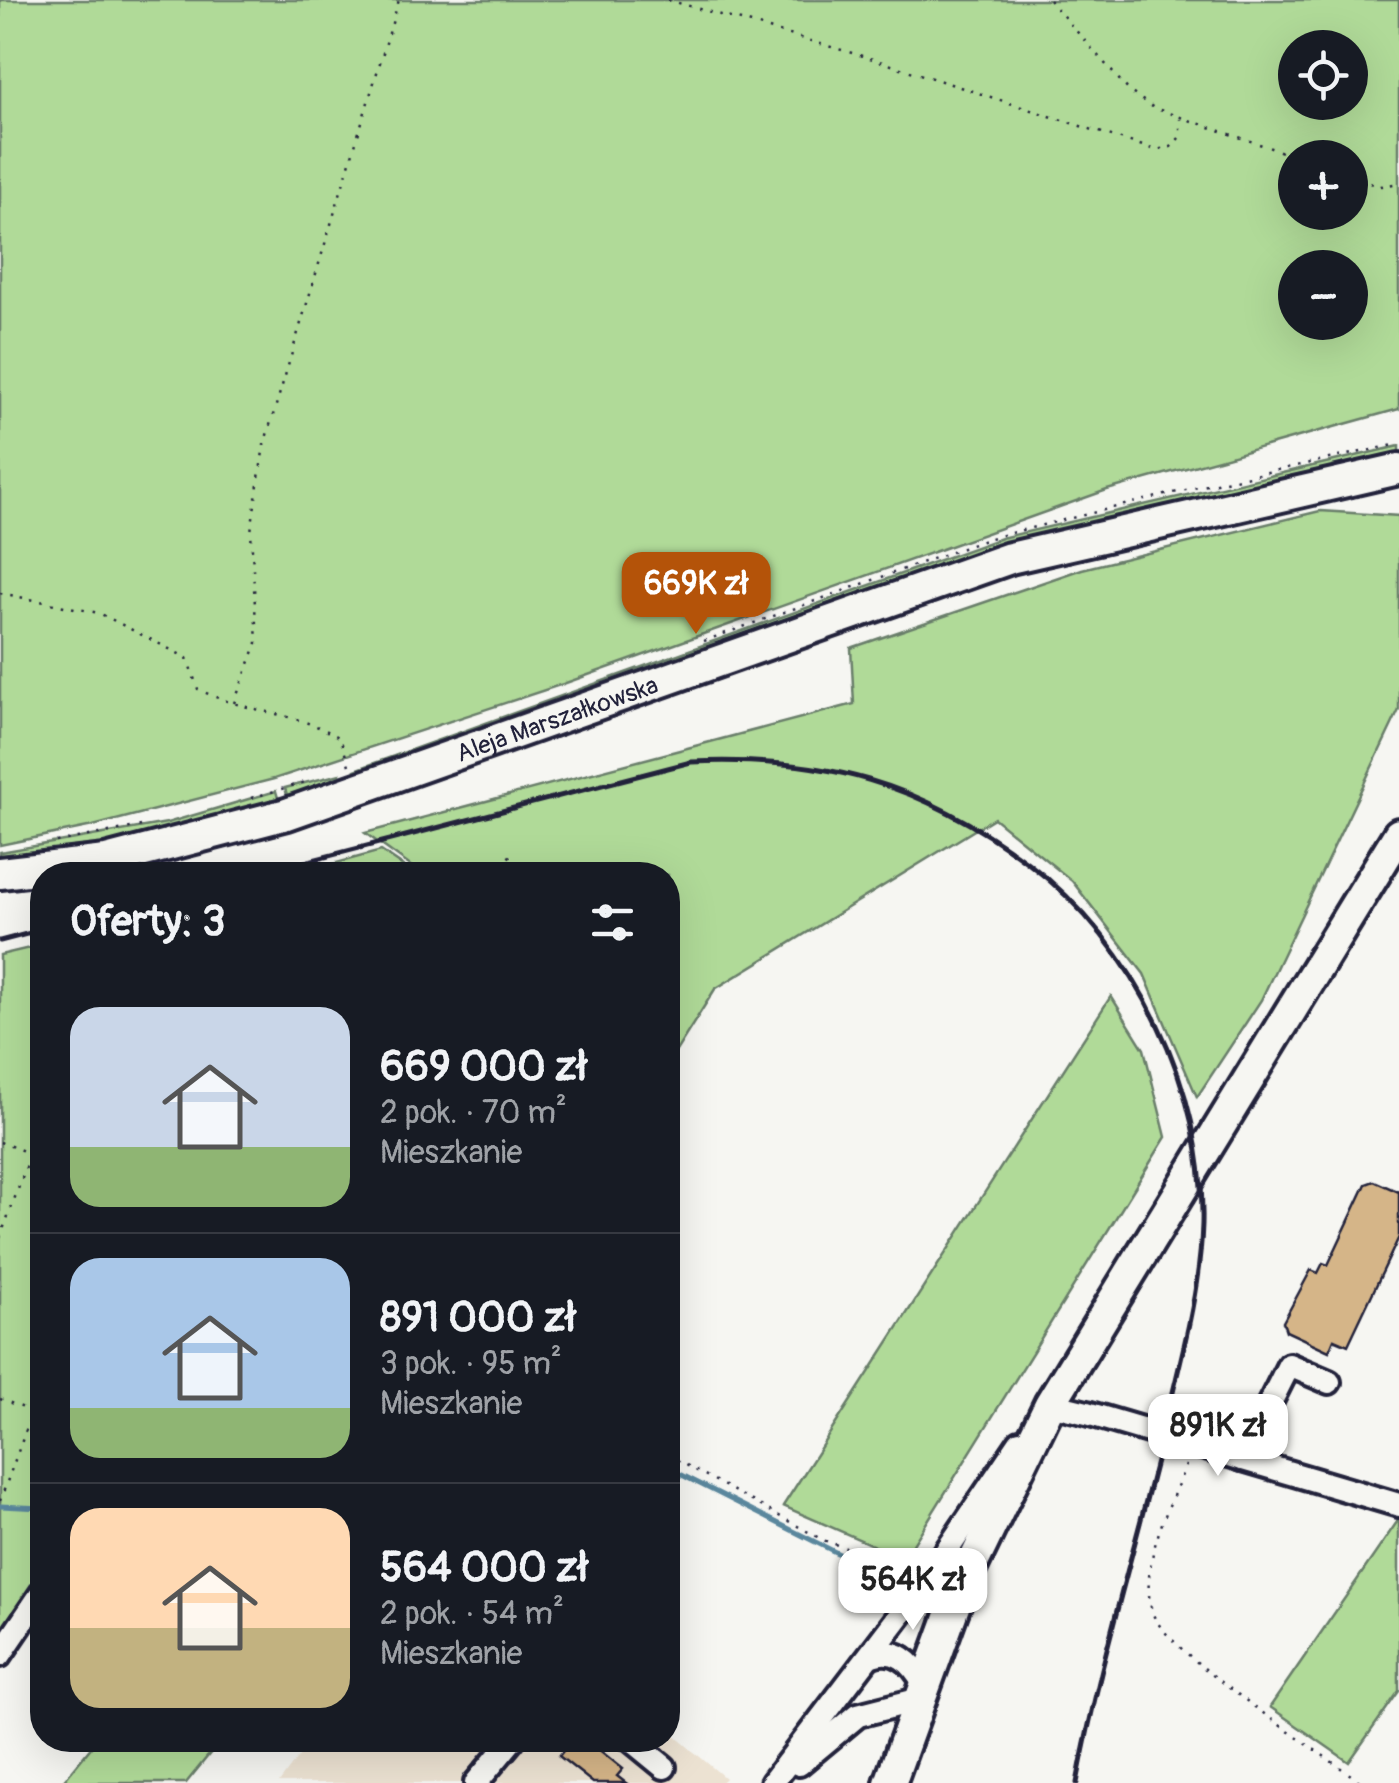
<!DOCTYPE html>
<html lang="pl">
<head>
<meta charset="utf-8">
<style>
  body { margin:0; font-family:Pangolin,sans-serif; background:#20242c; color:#f1f3f6; height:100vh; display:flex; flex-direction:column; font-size:38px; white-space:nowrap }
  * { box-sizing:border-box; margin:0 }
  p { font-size:32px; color:#9ea1a6 }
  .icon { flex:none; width:55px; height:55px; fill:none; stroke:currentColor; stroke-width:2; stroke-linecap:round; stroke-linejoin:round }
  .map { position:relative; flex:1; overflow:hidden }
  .drawer { position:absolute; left:30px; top:862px; width:650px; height:890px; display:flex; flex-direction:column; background:#171b24; border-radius:40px; box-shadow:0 10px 40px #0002 }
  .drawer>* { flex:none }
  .buttons { position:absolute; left:1278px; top:30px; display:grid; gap:20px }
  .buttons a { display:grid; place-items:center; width:90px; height:90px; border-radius:50%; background:#171b24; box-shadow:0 10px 40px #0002; font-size:50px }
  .price { position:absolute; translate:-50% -85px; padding:0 22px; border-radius:20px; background:#fff; color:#222; font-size:32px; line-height:65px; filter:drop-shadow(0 2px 5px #0008) }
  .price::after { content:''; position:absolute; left:50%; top:60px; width:30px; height:22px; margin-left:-15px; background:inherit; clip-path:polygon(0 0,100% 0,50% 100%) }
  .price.on { background:#b45309; color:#fff }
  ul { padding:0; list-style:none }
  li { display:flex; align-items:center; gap:30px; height:250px; padding:0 40px }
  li+li { border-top:2px solid #363941 }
  li span { display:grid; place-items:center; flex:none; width:280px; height:200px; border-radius:30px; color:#555 }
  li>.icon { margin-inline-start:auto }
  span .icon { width:120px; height:120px; fill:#fffc; stroke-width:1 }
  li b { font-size:42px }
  h2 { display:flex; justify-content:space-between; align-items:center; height:120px; padding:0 40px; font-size:42px }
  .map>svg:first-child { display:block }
  .built { fill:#ece2d2 }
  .green { fill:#b0da98; stroke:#697e6a; stroke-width:2.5; fill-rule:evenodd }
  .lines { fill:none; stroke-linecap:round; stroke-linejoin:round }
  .stream { stroke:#5a879d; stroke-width:5 }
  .building { fill:#d5b588; stroke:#22223b; stroke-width:2.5 }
  .minor-casing { stroke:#22223b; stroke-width:30 }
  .major-casing { stroke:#22223b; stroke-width:38 }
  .path { stroke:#22223b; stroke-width:2.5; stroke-dasharray:2.5 8; stroke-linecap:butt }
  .minor { stroke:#f6f6f2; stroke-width:22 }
  .major { stroke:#f6f6f2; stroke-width:30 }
  .rail { stroke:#22223b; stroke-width:5 }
  .labels { text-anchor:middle; stroke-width:8; stroke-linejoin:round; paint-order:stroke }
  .street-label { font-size:25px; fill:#22223b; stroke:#f6f6f2 }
</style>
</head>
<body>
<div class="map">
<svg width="1399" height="1783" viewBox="0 0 1399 1783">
  <rect width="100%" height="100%" fill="#f6f6f2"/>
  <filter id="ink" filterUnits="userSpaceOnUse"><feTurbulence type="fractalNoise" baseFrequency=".01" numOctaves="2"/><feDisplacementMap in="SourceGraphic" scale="20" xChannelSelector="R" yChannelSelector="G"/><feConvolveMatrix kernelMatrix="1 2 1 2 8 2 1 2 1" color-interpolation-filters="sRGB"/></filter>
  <g filter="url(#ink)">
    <path class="built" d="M668,1730L725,1778L720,1783H279L311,1740H668Z"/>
    <g class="green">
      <path d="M0,0H1399V409L1107,490L563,684L274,779L93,826L0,845ZM1295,48H1350V102H1295ZM1295,158H1350V212H1295ZM1295,268H1350V322H1295Z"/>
      <path d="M1399,446V457L1377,459L356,774L355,770L1001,538Z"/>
      <path d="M1320,511L1399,516V710L1261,1000L1197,1097L1144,974L1072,881L994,818L715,989L668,1064V875H423L365,833L854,704L851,648L1082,569Z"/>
      <path d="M340,774L341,780L289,802L285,788Z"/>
      <path d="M276,791L280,805L206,827L0,865V852L167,823Z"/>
      <path d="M381,851L416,875H292Z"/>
      <path d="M42,945V1578L0,1641V955Z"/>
      <path d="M1111,996L1144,1049L1166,1137L904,1559L783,1506Z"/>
      <path d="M1399,1519V1691L1349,1762L1270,1707Z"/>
      <path d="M97,1740H221L186,1783H62Z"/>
    </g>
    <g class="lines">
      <g class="stream">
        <path d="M668,1468L901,1585"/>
        <path d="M0,1506L42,1508"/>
      </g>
    </g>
    <g class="building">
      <path d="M1374,1181L1399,1192V1237L1348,1345L1334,1339L1329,1351L1286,1331L1283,1322L1311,1270L1318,1273L1323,1263L1328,1265L1366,1184Z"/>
      <path d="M572,1740H587L623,1769L617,1776L626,1783H593L559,1756Z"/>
    </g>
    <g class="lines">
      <defs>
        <g id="minor">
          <path d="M1042,1413L1050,1404L1087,1413L1399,1505"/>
          <path d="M1242,1459L1289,1365L1329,1382"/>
          <path d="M0,1655L42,1593"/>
          <path d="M872,1655C896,1647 912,1662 923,1682"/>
          <path d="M631,1740L664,1767"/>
          <path d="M799,1764L858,1715L917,1700"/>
          <path d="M476,1783L512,1740"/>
          <path d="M772,1783L929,1577L1020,1442"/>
        </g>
        <g id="major">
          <path id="s1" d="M0,873L106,861L287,814L1010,558L1399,469"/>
          <path d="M890,1783L960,1590L1050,1404L1399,834"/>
        </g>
      </defs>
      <use href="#minor" class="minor-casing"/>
      <use href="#major" class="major-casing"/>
      <g class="path">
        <path d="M668,0L873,59L1155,150L1171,147L1180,137V119"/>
        <path d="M1049,0L1130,92L1154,108L1300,158"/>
        <path d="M1350,178L1382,186L1399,183"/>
        <path d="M0,593L99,613L187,658L198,689C243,713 297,711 340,738L349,765"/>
        <path d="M704,641L990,538L1202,486L1399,444"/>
        <path d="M234,703L257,643L251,531L264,445L399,0"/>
        <path d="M251,798L305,782"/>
        <path d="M56,842L146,825"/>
        <path d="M332,875L335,869"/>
        <path d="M497,875L513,851"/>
        <path d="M0,1142L42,1158"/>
        <path d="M0,1238L42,1124"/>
        <path d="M0,1399L42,1415"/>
        <path d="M668,1455L823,1540L909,1570"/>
        <path d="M1186,1465C1169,1507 1137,1568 1153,1614C1166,1652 1323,1754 1362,1783"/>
        <path d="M0,1501L42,1386"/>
      </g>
      <use href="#minor" class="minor"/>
      <use href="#major" class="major"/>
      <g class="rail">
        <path d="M255,875L691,762C823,756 922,783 1028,863C1137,945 1205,1088 1202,1224C1200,1290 1182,1354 1167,1417C1138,1539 1100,1660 1077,1783"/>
        <path d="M0,941L42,930"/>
      </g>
    </g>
  </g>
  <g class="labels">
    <g class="street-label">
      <text dy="9" stroke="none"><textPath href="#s1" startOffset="580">Aleja Marszałkowska</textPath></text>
    </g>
  </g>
</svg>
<div class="buttons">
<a><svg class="icon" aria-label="locate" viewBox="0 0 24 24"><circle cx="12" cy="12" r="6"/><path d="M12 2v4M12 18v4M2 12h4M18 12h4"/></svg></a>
<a>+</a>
<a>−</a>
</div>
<b class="price on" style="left:696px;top:637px">669K zł</b>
<b class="price" style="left:1218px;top:1479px">891K zł</b>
<b class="price" style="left:913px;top:1633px">564K zł</b>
<section class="drawer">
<h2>Oferty: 3<svg class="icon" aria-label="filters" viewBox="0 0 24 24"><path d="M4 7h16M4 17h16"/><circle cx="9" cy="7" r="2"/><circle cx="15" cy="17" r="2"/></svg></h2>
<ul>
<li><span style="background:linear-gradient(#c9d6e8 70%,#8fb573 0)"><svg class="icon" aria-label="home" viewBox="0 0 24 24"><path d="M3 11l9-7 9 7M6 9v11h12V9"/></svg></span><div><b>669 000 zł</b><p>2 pok. · 70 m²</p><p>Mieszkanie</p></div></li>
<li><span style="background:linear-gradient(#a9c7e8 75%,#8fb573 0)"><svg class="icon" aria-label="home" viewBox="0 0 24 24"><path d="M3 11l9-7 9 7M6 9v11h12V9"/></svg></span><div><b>891 000 zł</b><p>3 pok. · 95 m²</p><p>Mieszkanie</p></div></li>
<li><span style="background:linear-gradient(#ffd9b3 60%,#c2b280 0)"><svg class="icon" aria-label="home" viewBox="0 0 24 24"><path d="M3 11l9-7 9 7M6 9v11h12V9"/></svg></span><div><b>564 000 zł</b><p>2 pok. · 54 m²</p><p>Mieszkanie</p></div></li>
</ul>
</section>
</div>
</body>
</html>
